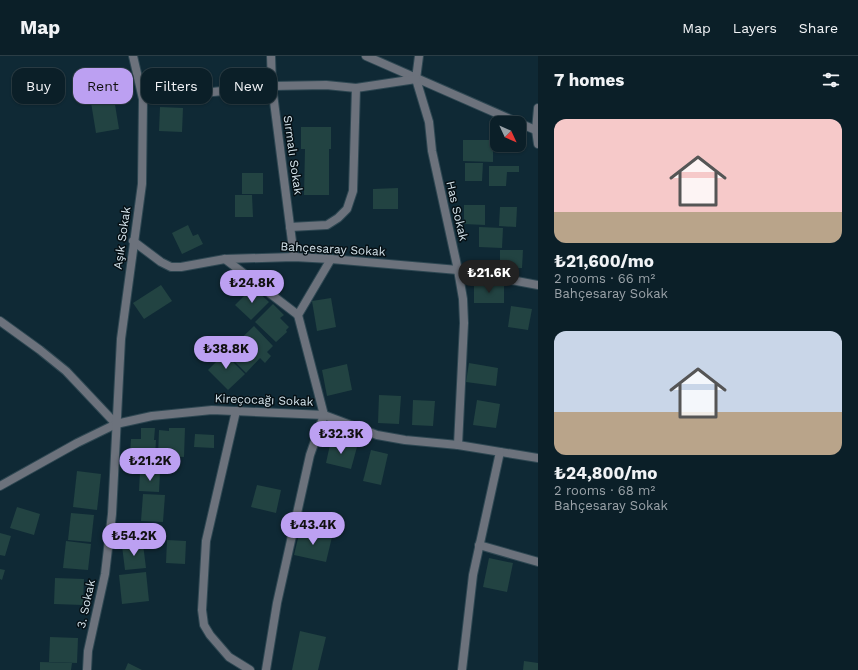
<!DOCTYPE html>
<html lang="en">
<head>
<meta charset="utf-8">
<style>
  body { margin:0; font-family:"Work Sans",sans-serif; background:#192c34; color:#f1f3f6; height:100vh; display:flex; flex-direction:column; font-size:15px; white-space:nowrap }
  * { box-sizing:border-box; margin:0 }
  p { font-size:13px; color:#9aa2a8 }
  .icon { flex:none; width:22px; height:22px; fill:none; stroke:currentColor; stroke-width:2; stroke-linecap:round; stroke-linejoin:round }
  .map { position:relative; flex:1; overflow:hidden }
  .panel { display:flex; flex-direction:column; background:#0b1f28; width:320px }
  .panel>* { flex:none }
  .hud { position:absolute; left:12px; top:12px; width:380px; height:36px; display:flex; gap:8px }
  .needle { width:26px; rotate:134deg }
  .tools { position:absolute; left:490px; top:60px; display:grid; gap:8px }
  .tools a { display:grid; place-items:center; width:36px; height:36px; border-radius:8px; background:#0b1f28; box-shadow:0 1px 3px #0004,0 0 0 1px #2b3d45; font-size:20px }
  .price { position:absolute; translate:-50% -34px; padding:0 9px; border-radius:14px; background:#bca0f2; color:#111; font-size:13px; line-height:26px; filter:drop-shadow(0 1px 2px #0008) }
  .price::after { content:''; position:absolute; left:50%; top:24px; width:12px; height:9px; margin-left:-6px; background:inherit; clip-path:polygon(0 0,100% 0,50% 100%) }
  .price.selected { background:#222; color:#fff }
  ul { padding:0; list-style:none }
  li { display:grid; align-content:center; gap:8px; height:212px; padding:0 16px }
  li span { display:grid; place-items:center; height:124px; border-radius:12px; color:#555 }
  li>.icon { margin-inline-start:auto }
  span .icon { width:72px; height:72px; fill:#fffc; stroke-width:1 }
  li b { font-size:17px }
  h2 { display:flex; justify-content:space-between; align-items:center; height:48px; padding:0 16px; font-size:17px }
  .pill { padding:0 14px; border-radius:12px; background:#0b1f28; box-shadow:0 1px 3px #0004,0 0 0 1px #2b3d45; font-size:14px; line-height:36px }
  .pill.selected { background:#bca0f2; color:#111 }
  header { display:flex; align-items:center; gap:24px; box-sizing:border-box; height:56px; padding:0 20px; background:#0b1f28; border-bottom:1px solid #2b3d45 }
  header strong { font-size:19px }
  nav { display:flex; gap:22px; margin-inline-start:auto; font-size:14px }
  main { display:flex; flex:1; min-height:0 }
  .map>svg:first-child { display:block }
  .building { fill:#224342 }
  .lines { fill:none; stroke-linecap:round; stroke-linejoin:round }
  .minor-casing { stroke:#2e4752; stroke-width:10 }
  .minor { stroke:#6c727c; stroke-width:8 }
  .labels { text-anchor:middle; stroke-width:3; stroke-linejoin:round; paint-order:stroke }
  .street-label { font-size:12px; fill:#d3e2ea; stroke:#061015 }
</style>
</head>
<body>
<header>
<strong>Map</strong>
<nav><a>Map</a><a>Layers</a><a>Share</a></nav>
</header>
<main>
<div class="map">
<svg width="538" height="614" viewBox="0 0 538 614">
  <rect width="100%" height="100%" fill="#0f2935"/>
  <g class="building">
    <path d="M111,24L119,73L96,77L88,28Z"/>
    <path d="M160,51L183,52L182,76L159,75Z"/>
    <path d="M301,71H331V93H329V139H304L305,93H301Z"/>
    <path d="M463,84H493V106L463,105Z"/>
    <path d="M465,107H483L482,125H465Z"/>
    <path d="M489,110H519V116H507L506,130H489Z"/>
    <rect x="242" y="117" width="21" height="21"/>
    <path d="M398,132V153H373V133Z"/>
    <path d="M235,139H252L253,161H235Z"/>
    <path d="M464,149H485V169L464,168Z"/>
    <path d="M500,151H517L516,171L499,170Z"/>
    <path d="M188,169L193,180L198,178L203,188L182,198L172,177Z"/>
    <path d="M479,171L503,172L502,192L479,191Z"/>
    <path d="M500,194H523L522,212H500Z"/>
    <path d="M161,229L172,245L144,263L133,247Z"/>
    <path d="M474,229L504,230V247H474Z"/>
    <path d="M253,231L269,246L251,264L235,249Z"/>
    <path d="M331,242L336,271L317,275L312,245Z"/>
    <path d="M273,248L284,259L280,262L289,271L286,274L287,276L276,286L255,266Z"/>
    <path d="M511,250L532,253L528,274L508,271Z"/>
    <path d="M254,270L273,290L267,296L271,300L265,307L260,302L246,317L226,297Z"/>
    <path d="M220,293L245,318L228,334L208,314L216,306L212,302Z"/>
    <path d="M469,307L498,312L496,330L466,326Z"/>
    <path d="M347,308L352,334L327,340L322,314Z"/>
    <path d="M379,339L401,340L399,368L378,367Z"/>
    <path d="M413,344L435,345L433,370L412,369Z"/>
    <path d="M477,344L500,348L496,372L473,369Z"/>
    <path d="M141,372H155L154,384H156L155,400L130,398L131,383H141Z"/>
    <path d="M169,372H185L184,401L158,400L159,374L169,375Z"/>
    <path d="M195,378L214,379V392L194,391Z"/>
    <path d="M331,384L357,391L351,413L326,407Z"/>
    <path d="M371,394L388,398L381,429L363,425Z"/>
    <path d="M77,415L101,418L97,454L73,451Z"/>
    <path d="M140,416L160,417L159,436L139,435Z"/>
    <path d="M257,429L281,434L276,457L251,451Z"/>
    <path d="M143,438L165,439L163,466L141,465Z"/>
    <path d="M17,451L40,458L34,479L10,472Z"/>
    <path d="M71,457L94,459L91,486L68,484Z"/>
    <path d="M300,474L332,481L326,506L294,499Z"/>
    <path d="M0,477L11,480L5,500L0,499Z"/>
    <path d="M167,484L186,485L185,508L166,507Z"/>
    <path d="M66,485L91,488L88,514L63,512Z"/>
    <path d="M143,488L146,512L125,514L122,490Z"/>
    <path d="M489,502L513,507L507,536L483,531Z"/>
    <path d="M0,513L5,514L2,524L0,523Z"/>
    <path d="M146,516L149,545L122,548L119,519Z"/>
    <path d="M55,522L84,523L83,549L54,548Z"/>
    <path d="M300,575L326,581L318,614H292Z"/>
    <path d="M50,581L78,582L77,607L49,606Z"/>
    <path d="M524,605L538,607V614H523Z"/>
    <path d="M40,606L72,607L71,614H40Z"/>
    <path d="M128,607L142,614H125Z"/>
  </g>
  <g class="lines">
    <defs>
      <g id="minor">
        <path d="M271,0L272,30L294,201"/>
        <path d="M366,0L519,67"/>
        <path d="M419,0L416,23L429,66L432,95L458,214L463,243L464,267L458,389"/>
        <path d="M143,43L272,30L326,29L356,32L416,23"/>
        <path d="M538,52L536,74L538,88"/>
        <path d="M519,67L538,75"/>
        <path d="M290,171L327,169L338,162L347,153L353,135L356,32"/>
        <path d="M133,185L161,206L171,211H181L225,203L294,201L331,203L458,214L538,229"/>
        <path d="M225,203L298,259"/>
        <path d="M0,265L40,294L66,315L116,368"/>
        <path d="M236,355L206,485L202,554L204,569L210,579L229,601L250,614"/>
        <path d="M0,430L77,387L116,368L152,360L212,354L324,359L377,379L405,384L458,389L538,402"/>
        <path d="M479,489L538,506"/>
        <path d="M87,614L88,595L105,518L112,458L121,283L142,128L143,43L133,0"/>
        <path d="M266,614L277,547L310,399L324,359L298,259L331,203"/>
        <path d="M462,614L473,519L500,396"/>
      </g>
    </defs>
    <use href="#minor" class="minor-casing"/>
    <use href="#minor" class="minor"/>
  </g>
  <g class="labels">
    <g class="street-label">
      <text transform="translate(293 99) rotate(82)" y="4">Sırmalı Sokak</text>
      <text transform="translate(457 155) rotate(77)" y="4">Has Sokak</text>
      <text transform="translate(122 182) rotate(-82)" y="4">Aşık Sokak</text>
      <text transform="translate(333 193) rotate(3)" y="4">Bahçesaray Sokak</text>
      <text transform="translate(264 344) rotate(2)" y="4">Kireçocağı Sokak</text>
      <text transform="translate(86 548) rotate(-78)" y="4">3. Sokak</text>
    </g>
  </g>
</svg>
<div class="tools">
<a><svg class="needle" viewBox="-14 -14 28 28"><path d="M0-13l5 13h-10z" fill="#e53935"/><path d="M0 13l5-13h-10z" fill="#9aa2a8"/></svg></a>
</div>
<b class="price selected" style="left:489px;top:238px">₺21.6K</b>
<b class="price" style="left:252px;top:248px">₺24.8K</b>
<b class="price" style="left:226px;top:314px">₺38.8K</b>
<b class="price" style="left:341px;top:399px">₺32.3K</b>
<b class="price" style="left:150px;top:426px">₺21.2K</b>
<b class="price" style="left:313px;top:490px">₺43.4K</b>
<b class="price" style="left:134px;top:501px">₺54.2K</b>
<div class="hud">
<a class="pill">Buy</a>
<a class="pill selected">Rent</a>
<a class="pill">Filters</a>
<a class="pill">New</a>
</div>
</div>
<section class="panel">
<h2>7 homes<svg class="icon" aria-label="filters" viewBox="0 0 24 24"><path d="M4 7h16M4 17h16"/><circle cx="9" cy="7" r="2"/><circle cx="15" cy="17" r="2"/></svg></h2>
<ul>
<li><span style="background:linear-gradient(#f6c9c9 75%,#b9a48a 0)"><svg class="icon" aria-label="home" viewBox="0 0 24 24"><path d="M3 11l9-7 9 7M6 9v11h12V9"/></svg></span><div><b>₺21,600/mo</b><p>2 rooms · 66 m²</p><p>Bahçesaray Sokak</p></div></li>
<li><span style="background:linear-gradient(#c9d6e8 65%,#b9a48a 0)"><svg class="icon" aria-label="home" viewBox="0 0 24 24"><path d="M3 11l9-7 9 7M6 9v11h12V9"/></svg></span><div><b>₺24,800/mo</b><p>2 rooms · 68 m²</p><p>Bahçesaray Sokak</p></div></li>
</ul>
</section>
</main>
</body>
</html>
